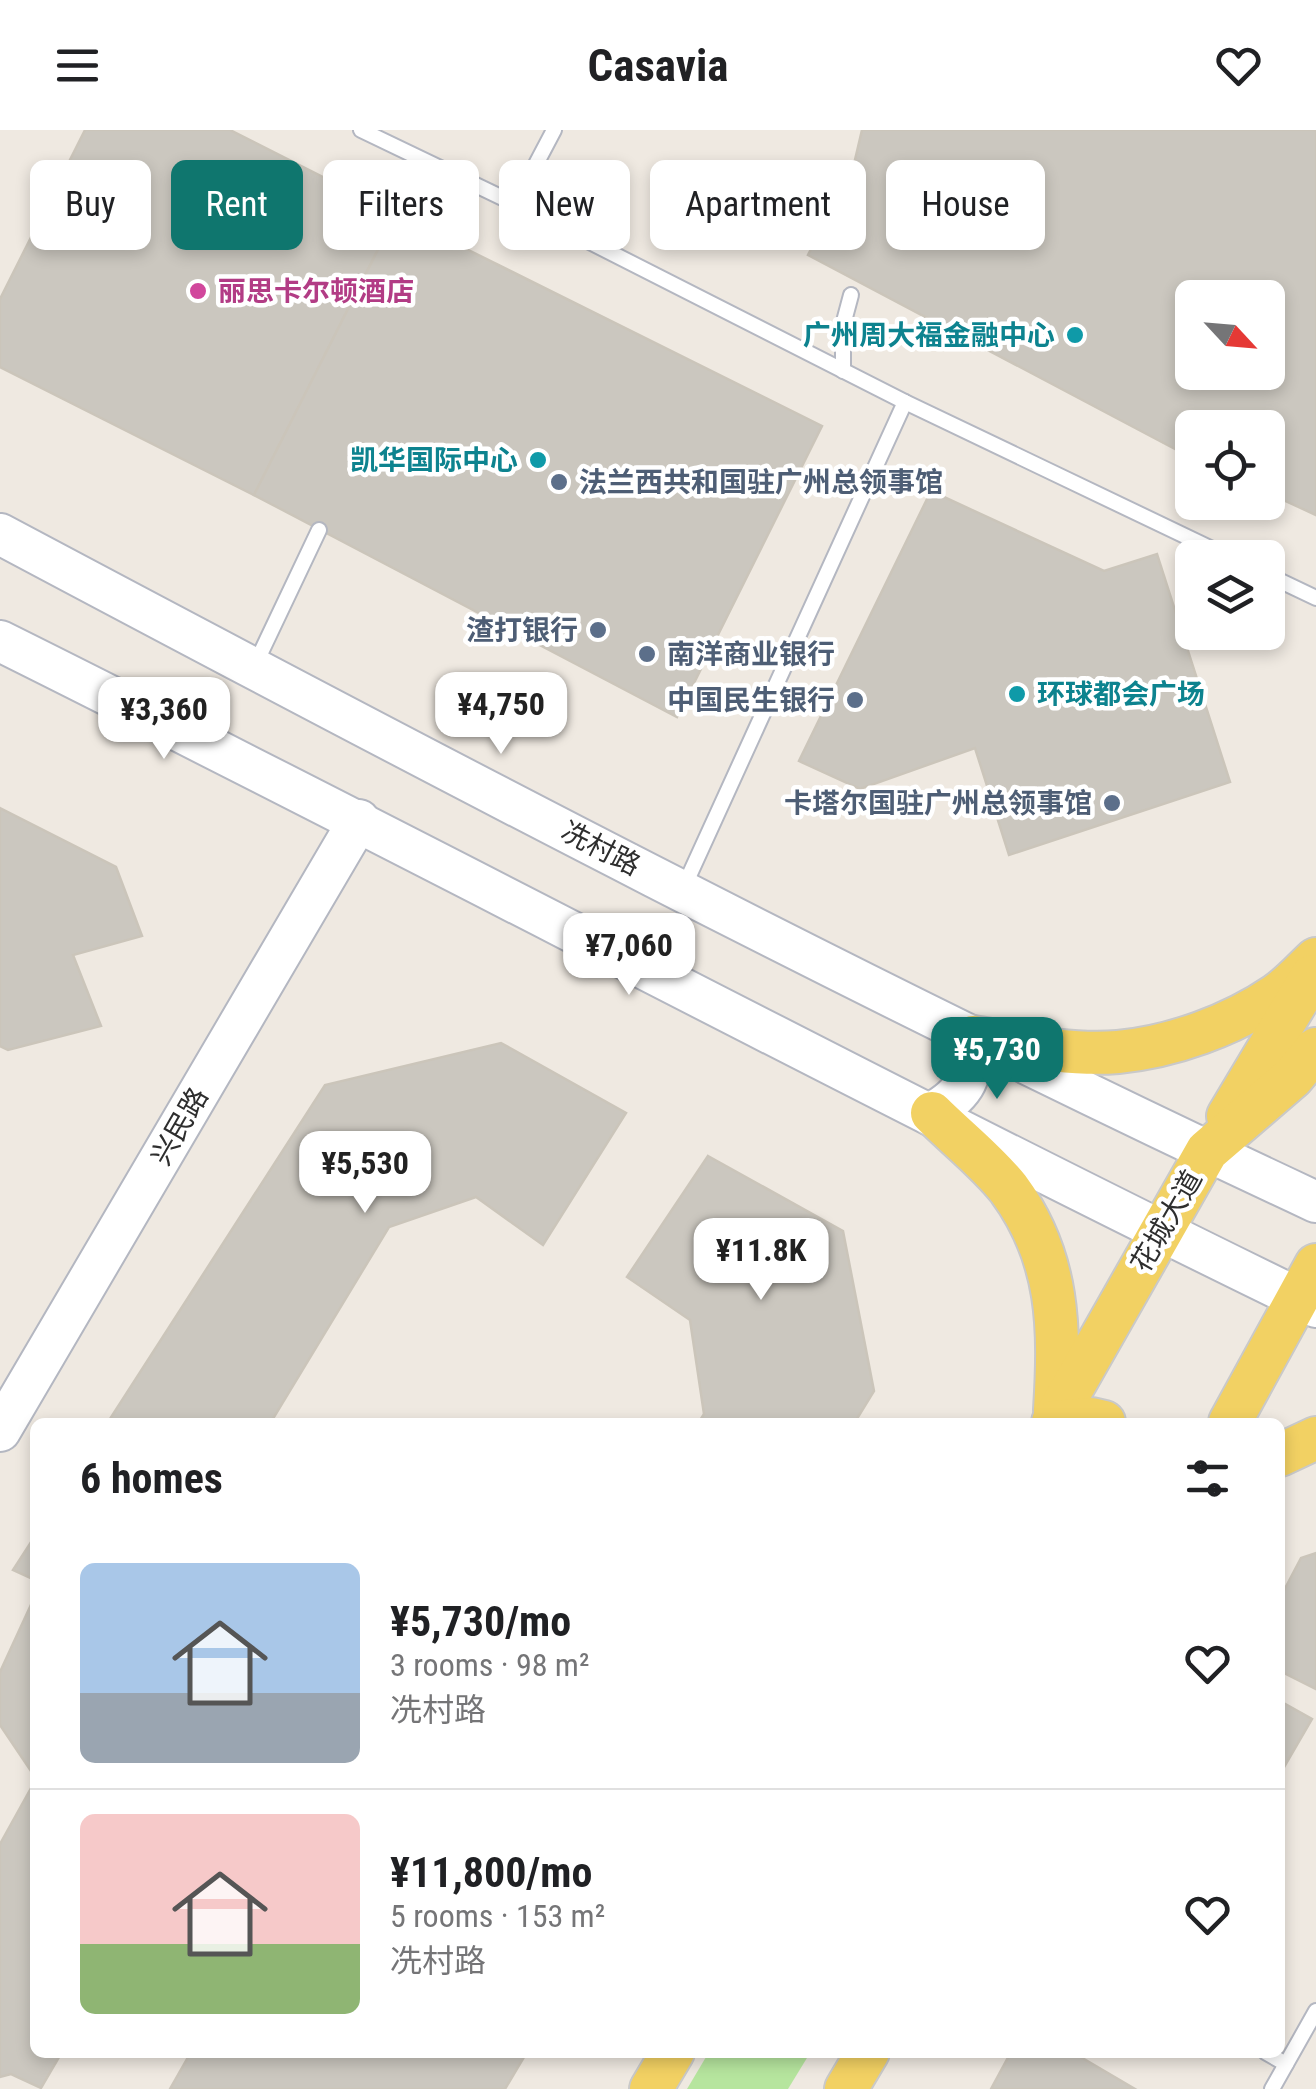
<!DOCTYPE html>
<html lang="en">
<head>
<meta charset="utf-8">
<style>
  body { margin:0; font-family:"Roboto Condensed","Noto Sans SC",sans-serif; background:#f6f6f6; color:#202124; height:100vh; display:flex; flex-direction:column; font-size:38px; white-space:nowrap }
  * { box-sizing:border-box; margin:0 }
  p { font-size:32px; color:#757577 }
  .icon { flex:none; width:55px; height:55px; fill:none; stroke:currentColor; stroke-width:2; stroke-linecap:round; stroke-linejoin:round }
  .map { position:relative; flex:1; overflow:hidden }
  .panel { position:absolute; left:30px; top:1288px; width:1255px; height:640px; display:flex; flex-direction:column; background:#fff; border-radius:15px; box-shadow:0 5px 15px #0003 }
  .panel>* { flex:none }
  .top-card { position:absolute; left:30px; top:30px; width:1258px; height:90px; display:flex; gap:20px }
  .needle { width:65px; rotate:116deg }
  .fabs { position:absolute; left:1175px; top:150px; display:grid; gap:20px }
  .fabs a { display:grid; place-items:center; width:110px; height:110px; border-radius:15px; background:#fff; box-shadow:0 5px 15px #0003; font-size:50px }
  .price { position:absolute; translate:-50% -85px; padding:0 22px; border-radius:20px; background:#fff; color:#222; font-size:32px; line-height:65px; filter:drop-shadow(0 2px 5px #0008) }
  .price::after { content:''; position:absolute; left:50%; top:60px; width:30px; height:22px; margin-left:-15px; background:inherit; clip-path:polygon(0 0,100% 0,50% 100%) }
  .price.active { background:#0f766e; color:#fff }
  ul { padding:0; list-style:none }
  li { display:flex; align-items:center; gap:30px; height:250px; padding:0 50px }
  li+li { border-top:2px solid #e0e0e0 }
  li span { display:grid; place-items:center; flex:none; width:280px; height:200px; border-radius:15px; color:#555 }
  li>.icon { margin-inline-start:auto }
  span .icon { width:120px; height:120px; fill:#fffc; stroke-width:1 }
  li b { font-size:42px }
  h2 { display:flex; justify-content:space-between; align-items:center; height:120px; padding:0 50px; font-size:42px }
  .chip { padding:0 35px; border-radius:15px; background:#fff; box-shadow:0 5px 15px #0003; font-size:35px; line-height:90px }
  .chip.active { background:#0f766e; color:#fff }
  header { display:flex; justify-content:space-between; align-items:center; height:130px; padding:0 50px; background:#fff; font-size:45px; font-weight:700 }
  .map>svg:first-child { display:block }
  .green { fill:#b6e59e }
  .building { fill:#cbc7bf; stroke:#cbc5ba; stroke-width:2.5; fill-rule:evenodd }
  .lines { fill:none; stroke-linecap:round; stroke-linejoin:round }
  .lane-casing { stroke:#b4b7c1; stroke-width:18 }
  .secondary-casing { stroke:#b4b7c1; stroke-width:44 }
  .primary-casing { stroke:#c9c9c9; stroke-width:46 }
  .lane { stroke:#fff; stroke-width:14 }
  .secondary { stroke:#fff; stroke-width:40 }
  .primary { stroke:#f2d163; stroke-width:42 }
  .hotel-dot { fill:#d1479c; stroke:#fff; stroke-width:4 }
  .culture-dot { fill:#0f9aa8; stroke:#fff; stroke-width:4 }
  .service-dot { fill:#5c6f8a; stroke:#fff; stroke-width:4 }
  .labels { text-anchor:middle; stroke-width:9; stroke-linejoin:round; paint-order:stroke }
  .hotel-label { font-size:28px; font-weight:bold; fill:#b23c85; stroke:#fff; text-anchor:start }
  .culture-label { font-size:28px; font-weight:bold; fill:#0d838f; stroke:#fff; text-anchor:end }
  .service-label { font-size:28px; font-weight:bold; fill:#4e5e75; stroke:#fff; text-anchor:end }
  .street-label { font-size:28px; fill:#2e2e2e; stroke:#fff }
</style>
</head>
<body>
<header><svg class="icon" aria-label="menu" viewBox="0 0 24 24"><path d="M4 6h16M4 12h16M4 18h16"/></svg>Casavia<svg class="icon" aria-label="heart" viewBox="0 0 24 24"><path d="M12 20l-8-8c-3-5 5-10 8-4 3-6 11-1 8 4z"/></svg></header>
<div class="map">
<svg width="1316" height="1959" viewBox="0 0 1316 1959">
  <rect width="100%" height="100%" fill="#efe9e1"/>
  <path class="green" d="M709,1922H810V1923L788,1959H687Z"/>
  <g class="building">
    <path d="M85,0H230L396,84L254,365L0,237V169Z"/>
    <path d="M862,0H1316V385L1268,363V298H1192V328L808,125L854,34ZM1192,168H1268V242H1192Z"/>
    <path d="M396,84L822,296L677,587L254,365Z"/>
    <path d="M931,361L1104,441L1157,424L1230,652L1009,725L975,618L860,659L799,631Z"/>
    <path d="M0,678L116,737L142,806L73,825L101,896L8,920L0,916Z"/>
    <path d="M501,913L626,983L543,1115L476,1067L389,1097L271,1292H108L325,955Z"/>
    <path d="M708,1026L843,1101L874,1261L855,1292H699L704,1284L690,1190L627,1147Z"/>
    <path d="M35,1406V1450L13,1440Z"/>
    <path d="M1316,1423V1559L1280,1541V1468L1301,1428Z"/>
    <path d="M35,1466V1647L0,1595V1542Z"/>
    <path d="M1280,1571L1312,1589L1280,1644Z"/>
    <path d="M35,1651V1922H62L41,1958L11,1944L0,1947V1714Z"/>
    <path d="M191,1922H527L505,1959H170Z"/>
    <path d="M1011,1922H1072L1135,1959H991Z"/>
  </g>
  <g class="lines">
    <defs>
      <g id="lane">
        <path d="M361,0L515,74L905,272L1231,428"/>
        <path d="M515,74L554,0"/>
        <path d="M843,241V195L851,165"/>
        <path d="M1268,445L1316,468"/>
        <path d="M255,535L319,400"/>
        <path d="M683,759L905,272"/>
        <path d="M1265,1922L1286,1934"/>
        <path d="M1272,1959L1316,1881"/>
      </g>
      <g id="secondary">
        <path d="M0,404C434,635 870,864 1316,1072"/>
        <path d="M0,511C440,730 874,962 1316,1177"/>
        <path d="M932,983C968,962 972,947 973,907"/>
        <path d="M0,1301L359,690"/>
      </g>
      <g id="primary">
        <path d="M973,907C1020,915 1070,926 1118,922C1172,917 1232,895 1276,865C1291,855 1303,841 1316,829"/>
        <path d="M932,983C957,1008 988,1032 1009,1059C1060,1128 1060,1199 1055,1280"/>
        <path d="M1228,986L1312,846"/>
        <path d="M1053,1292L1207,1021L1293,947L1316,919"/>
        <path d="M1054,1292L1091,1289L1104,1292"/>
        <path d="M1230,1292L1316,1135"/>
        <path d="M1280,1325L1316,1308"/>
        <path d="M651,1959L673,1922"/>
        <path d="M846,1959L868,1922"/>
      </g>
    </defs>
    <use href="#lane" class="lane-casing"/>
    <use href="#secondary" class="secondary-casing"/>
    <use href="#primary" class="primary-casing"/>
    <use href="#lane" class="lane"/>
    <use href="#secondary" class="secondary"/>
    <use href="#primary" class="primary"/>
  </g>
  <circle class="hotel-dot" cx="198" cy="161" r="10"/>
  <g class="culture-dot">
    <circle cx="1075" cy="205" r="10"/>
    <circle cx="538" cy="330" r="10"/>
    <circle cx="1017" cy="564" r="10"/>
  </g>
  <g class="service-dot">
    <circle cx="559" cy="352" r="10"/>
    <circle cx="598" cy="500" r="10"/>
    <circle cx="647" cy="524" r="10"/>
    <circle cx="855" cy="570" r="10"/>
    <circle cx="1112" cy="673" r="10"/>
  </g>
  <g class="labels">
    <g class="hotel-label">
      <text x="218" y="171">丽思卡尔顿酒店</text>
    </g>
    <g class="culture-label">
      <text x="1055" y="215">广州周大福金融中心</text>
      <text x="518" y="340">凯华国际中心</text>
      <text x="1037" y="574" text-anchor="start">环球都会广场</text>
    </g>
    <g class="service-label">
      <text x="579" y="362" text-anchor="start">法兰西共和国驻广州总领事馆</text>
      <text x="578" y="510">渣打银行</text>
      <text x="667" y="534" text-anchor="start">南洋商业银行</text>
      <text x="835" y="580">中国民生银行</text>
      <text x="1092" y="683">卡塔尔国驻广州总领事馆</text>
    </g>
    <g class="street-label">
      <text transform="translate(601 718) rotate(27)" y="10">冼村路</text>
      <text transform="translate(179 996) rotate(-60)" y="10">兴民路</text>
      <text transform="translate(1166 1091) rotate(-60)" y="10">花城大道</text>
    </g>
  </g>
</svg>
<div class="fabs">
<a><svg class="needle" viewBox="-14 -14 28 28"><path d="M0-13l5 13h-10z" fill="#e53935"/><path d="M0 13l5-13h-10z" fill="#757577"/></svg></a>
<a><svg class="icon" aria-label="locate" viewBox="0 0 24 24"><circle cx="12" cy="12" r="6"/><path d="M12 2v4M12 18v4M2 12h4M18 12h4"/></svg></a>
<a><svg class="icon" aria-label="layers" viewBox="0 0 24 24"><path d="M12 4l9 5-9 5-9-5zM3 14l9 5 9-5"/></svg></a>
</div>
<b class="price" style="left:501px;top:627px">¥4,750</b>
<b class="price" style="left:164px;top:632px">¥3,360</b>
<b class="price" style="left:629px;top:868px">¥7,060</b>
<b class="price active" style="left:997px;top:972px">¥5,730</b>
<b class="price" style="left:365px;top:1086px">¥5,530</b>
<b class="price" style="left:761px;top:1173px">¥11.8K</b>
<div class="top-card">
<a class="chip">Buy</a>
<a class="chip active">Rent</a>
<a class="chip">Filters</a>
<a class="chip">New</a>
<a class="chip">Apartment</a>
<a class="chip">House</a>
</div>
<section class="panel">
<h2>6 homes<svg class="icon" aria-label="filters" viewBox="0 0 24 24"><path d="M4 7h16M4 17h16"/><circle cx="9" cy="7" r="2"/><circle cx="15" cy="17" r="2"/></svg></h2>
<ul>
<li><span style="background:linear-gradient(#a9c7e8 65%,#9aa5b1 0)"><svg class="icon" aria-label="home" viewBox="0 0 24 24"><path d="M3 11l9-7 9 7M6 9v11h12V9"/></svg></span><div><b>¥5,730/mo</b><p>3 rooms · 98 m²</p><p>冼村路</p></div><svg class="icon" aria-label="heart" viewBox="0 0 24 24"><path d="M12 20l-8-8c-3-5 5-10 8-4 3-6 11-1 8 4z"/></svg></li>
<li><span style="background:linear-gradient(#f6c9c9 65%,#8fb573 0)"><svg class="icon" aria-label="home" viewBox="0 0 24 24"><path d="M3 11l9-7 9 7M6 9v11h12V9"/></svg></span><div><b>¥11,800/mo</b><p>5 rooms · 153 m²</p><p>冼村路</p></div><svg class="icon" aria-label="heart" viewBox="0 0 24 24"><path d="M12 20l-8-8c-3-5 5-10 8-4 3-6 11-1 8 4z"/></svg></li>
</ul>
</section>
</div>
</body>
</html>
